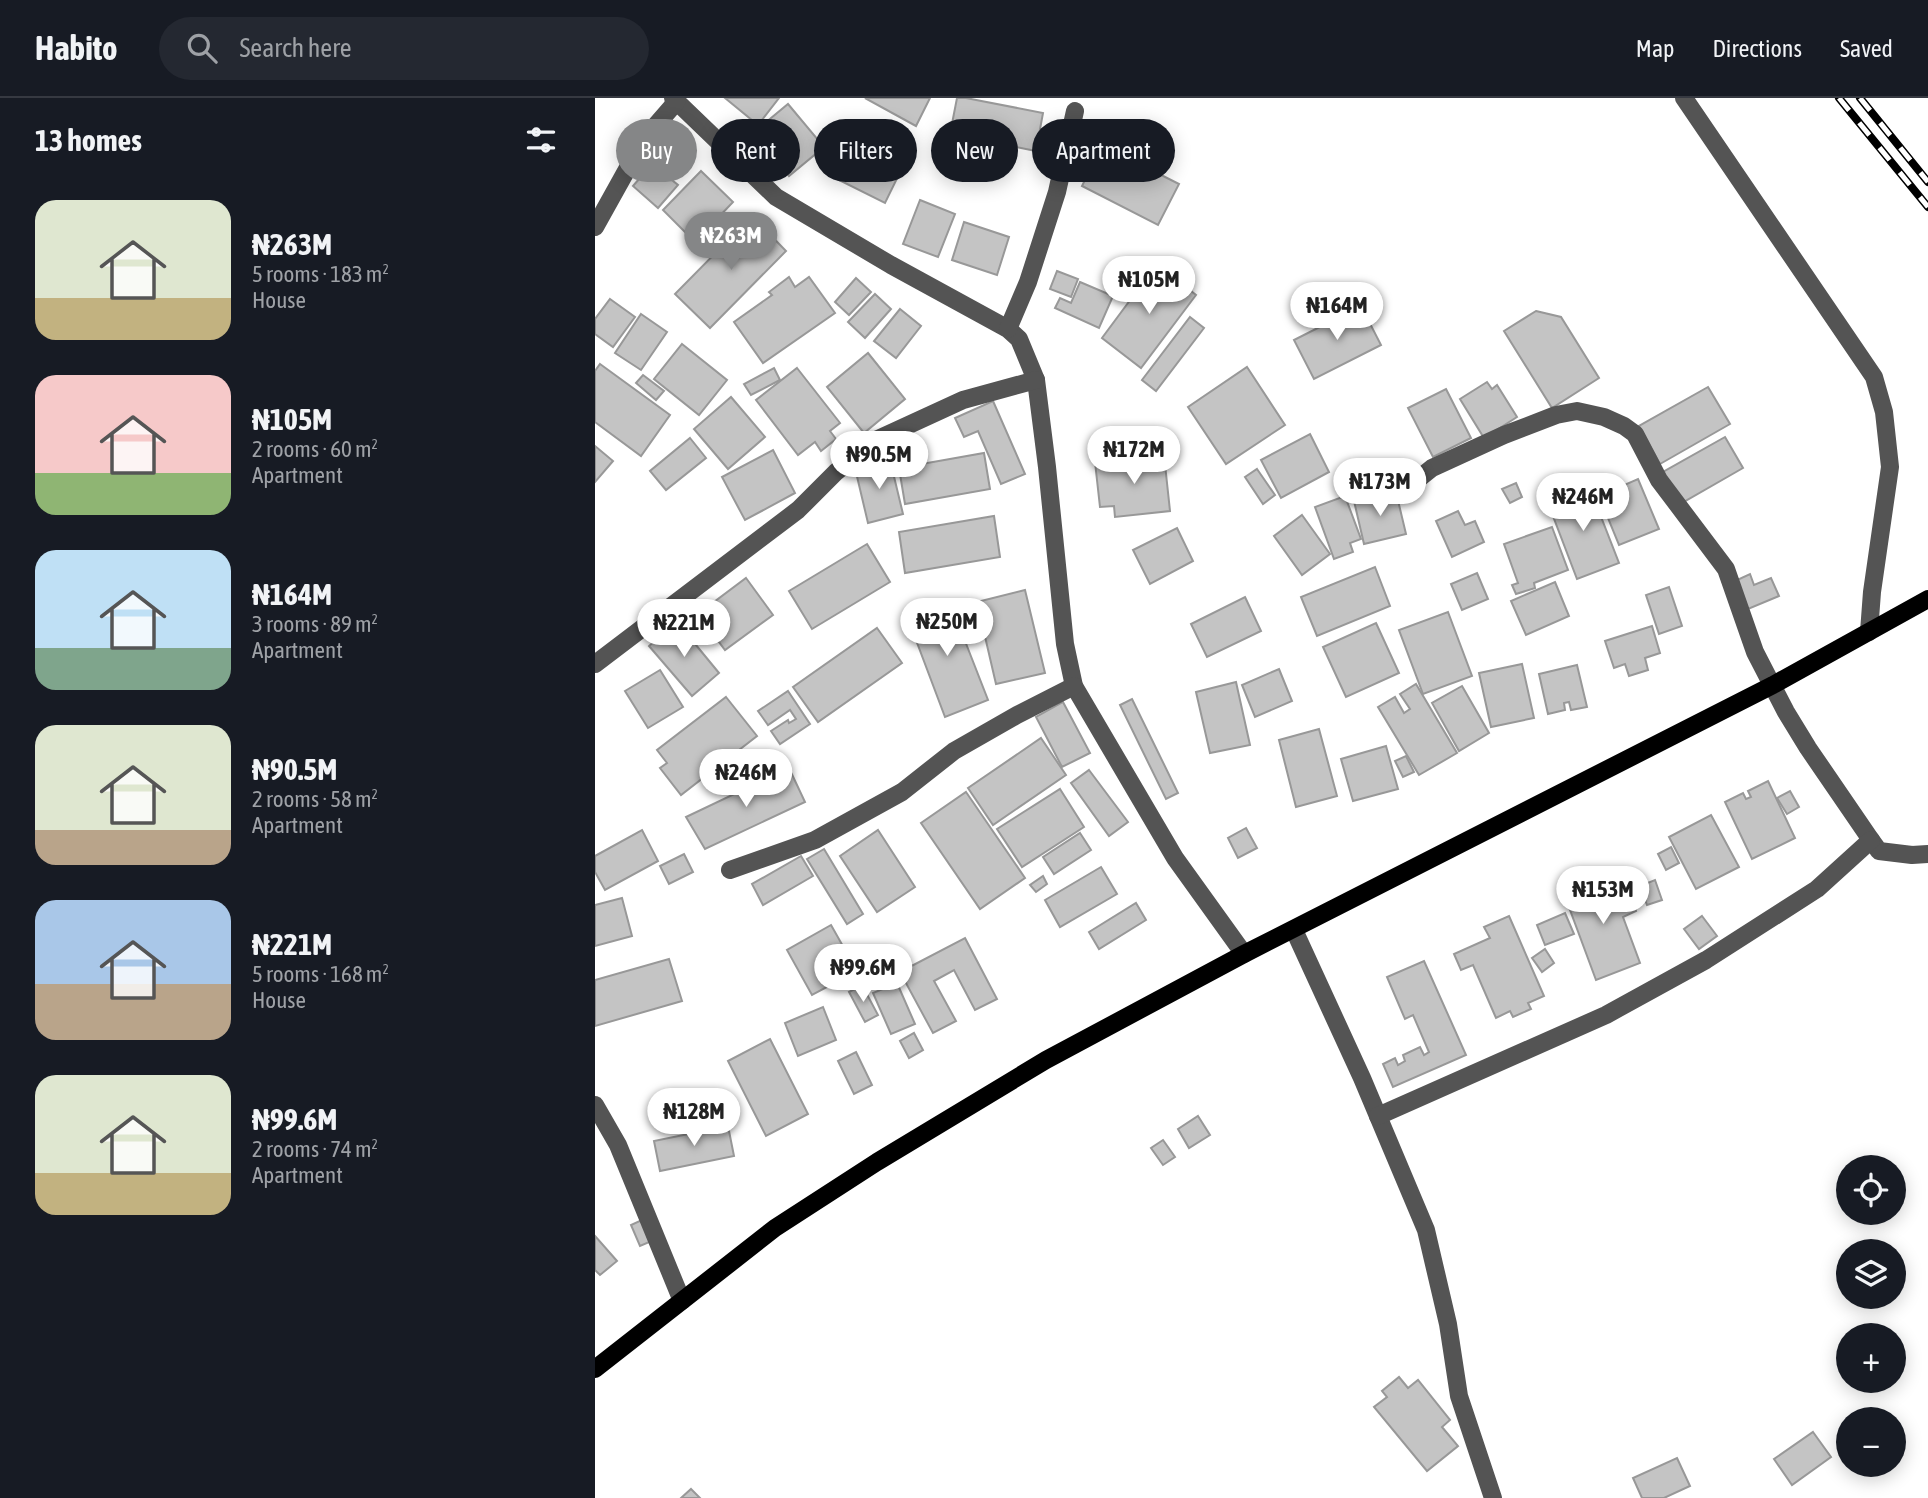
<!DOCTYPE html>
<html lang="en">
<head>
<meta charset="utf-8">
<style>
  body { margin:0; font-family:"Asap Condensed",sans-serif; background:#242831; color:#f1f3f6; height:100vh; display:flex; flex-direction:column; font-size:26px; white-space:nowrap }
  * { box-sizing:border-box; margin:0 }
  p { font-size:23px; color:#9ea1a6 }
  .icon { flex:none; width:38px; height:38px; fill:none; stroke:currentColor; stroke-width:2; stroke-linecap:round; stroke-linejoin:round }
  .map { position:relative; flex:1; overflow:hidden }
  .sheet { display:flex; flex-direction:column; background:#171b24; width:595px }
  .sheet>* { flex:none }
  .banner { position:absolute; left:21px; top:21px; width:665px; height:63px; display:flex; gap:14px }
  .buttons { position:absolute; left:1241px; top:1057px; display:grid; gap:14px }
  .buttons a { display:grid; place-items:center; width:70px; height:70px; border-radius:50%; background:#171b24; box-shadow:0 4px 18px #0003; font-size:35px }
  .price { position:absolute; translate:-50% -60px; padding:0 16px; border-radius:24px; background:#fff; color:#222; font-size:23px; line-height:46px; filter:drop-shadow(0 2px 4px #0008) }
  .price::after { content:''; position:absolute; left:50%; top:42px; width:21px; height:16px; margin-left:-10px; background:inherit; clip-path:polygon(0 0,100% 0,50% 100%) }
  .price.active { background:#858687; color:#fff }
  ul { padding:0; list-style:none }
  li { display:flex; align-items:center; gap:21px; height:175px; padding:0 35px }
  li span { display:grid; place-items:center; flex:none; width:196px; height:140px; border-radius:21px; color:#555 }
  li>.icon { margin-inline-start:auto }
  span .icon { width:84px; height:84px; fill:#fffc; stroke-width:1 }
  li b { font-size:30px }
  h2 { display:flex; justify-content:space-between; align-items:center; height:84px; padding:0 35px; font-size:30px }
  .pill { padding:0 24px; border-radius:32px; background:#171b24; box-shadow:0 4px 18px #0003; font-size:24px; line-height:63px }
  .pill.active { background:#858687; color:#fff }
  header { display:flex; align-items:center; gap:42px; box-sizing:border-box; height:98px; padding:0 35px; background:#171b24; border-bottom:2px solid #363941 }
  header strong { font-size:33px }
  nav { display:flex; gap:38px; margin-inline-start:auto; font-size:24px }
  .search { width:490px; height:63px; background:#242831; display:flex; align-items:center; gap:18px; box-sizing:border-box; padding:0 24px; border-radius:38px; color:#9ea1a6; font-size:26px }
  main { display:flex; flex:1; min-height:0 }
  .map>svg:first-child { display:block }
  .building { fill:#c4c4c4; stroke:#989898; stroke-width:2 }
  .lines { fill:none; stroke-linecap:round; stroke-linejoin:round }
  .minor { stroke:#545454; stroke-width:18 }
  .major { stroke:#000; stroke-width:18 }
  .rail-casing { stroke:#000; stroke-width:8 }
  .rail { stroke:#fff; stroke-width:5; stroke-dasharray:16; stroke-linecap:butt }
</style>
</head>
<body>
<header>
<strong>Habito</strong>
<div class="search"><svg class="icon" aria-label="search" viewBox="0 0 24 24"><circle cx="10" cy="10" r="6"/><path d="M15 15l6 6"/></svg>Search here</div>
<nav><a>Map</a><a>Directions</a><a>Saved</a></nav>
</header>
<main>
<section class="sheet">
<h2>13 homes<svg class="icon" aria-label="filters" viewBox="0 0 24 24"><path d="M4 7h16M4 17h16"/><circle cx="9" cy="7" r="2"/><circle cx="15" cy="17" r="2"/></svg></h2>
<ul>
<li><span style="background:linear-gradient(#dfe7d0 70%,#c2b280 0)"><svg class="icon" aria-label="home" viewBox="0 0 24 24"><path d="M3 11l9-7 9 7M6 9v11h12V9"/></svg></span><div><b>₦263M</b><p>5 rooms · 183 m²</p><p>House</p></div></li>
<li><span style="background:linear-gradient(#f6c9c9 70%,#8fb573 0)"><svg class="icon" aria-label="home" viewBox="0 0 24 24"><path d="M3 11l9-7 9 7M6 9v11h12V9"/></svg></span><div><b>₦105M</b><p>2 rooms · 60 m²</p><p>Apartment</p></div></li>
<li><span style="background:linear-gradient(#bfe0f5 70%,#7fa58c 0)"><svg class="icon" aria-label="home" viewBox="0 0 24 24"><path d="M3 11l9-7 9 7M6 9v11h12V9"/></svg></span><div><b>₦164M</b><p>3 rooms · 89 m²</p><p>Apartment</p></div></li>
<li><span style="background:linear-gradient(#dfe7d0 75%,#b9a48a 0)"><svg class="icon" aria-label="home" viewBox="0 0 24 24"><path d="M3 11l9-7 9 7M6 9v11h12V9"/></svg></span><div><b>₦90.5M</b><p>2 rooms · 58 m²</p><p>Apartment</p></div></li>
<li><span style="background:linear-gradient(#a9c7e8 60%,#b9a48a 0)"><svg class="icon" aria-label="home" viewBox="0 0 24 24"><path d="M3 11l9-7 9 7M6 9v11h12V9"/></svg></span><div><b>₦221M</b><p>5 rooms · 168 m²</p><p>House</p></div></li>
<li><span style="background:linear-gradient(#dfe7d0 70%,#c2b280 0)"><svg class="icon" aria-label="home" viewBox="0 0 24 24"><path d="M3 11l9-7 9 7M6 9v11h12V9"/></svg></span><div><b>₦99.6M</b><p>2 rooms · 74 m²</p><p>Apartment</p></div></li>
</ul>
</section>
<div class="map">
<svg width="1333" height="1400" viewBox="0 0 1333 1400">
  <rect width="100%" height="100%" fill="#fff"/>
  <g class="building">
    <path d="M130,0H184L163,27Z"/>
    <path d="M270,0H335L321,28Z"/>
    <path d="M362,0H371L448,15L441,53L355,36Z"/>
    <path d="M193,6L229,49L194,78L158,35Z"/>
    <path d="M254,27L273,36L277,28L310,44L305,52L314,56L290,105L230,75Z"/>
    <path d="M507,47L584,86L563,127L487,88Z"/>
    <path d="M57,66L83,87L63,110L38,88Z"/>
    <path d="M106,73L138,104L100,144L68,112Z"/>
    <path d="M325,102L360,116L343,159L308,146Z"/>
    <path d="M157,118L191,153L115,230L80,196Z"/>
    <path d="M369,124L414,139L402,177L357,162Z"/>
    <path d="M562,166L601,197L546,270L507,240Z"/>
    <path d="M462,173L483,181L476,199L455,191Z"/>
    <path d="M194,179L200,189L214,179L240,215L168,265L139,224L177,197L174,194Z"/>
    <path d="M261,180L276,194L254,217L240,204Z"/>
    <path d="M485,184L518,198L504,230L460,210L465,200L476,205Z"/>
    <path d="M280,196L296,211L270,240L253,224Z"/>
    <path d="M15,201L40,219L18,249L0,236V221Z"/>
    <path d="M766,208L786,247L719,281L699,242Z"/>
    <path d="M305,211L326,228L301,260L279,243Z"/>
    <path d="M941,213L966,219L1004,280L957,310L909,233Z"/>
    <path d="M46,216L72,234L46,272L20,255Z"/>
    <path d="M595,219L609,230L561,293L547,282Z"/>
    <path d="M87,246L132,282L104,317L59,281Z"/>
    <path d="M273,255L310,301L269,335L232,289Z"/>
    <path d="M5,266L75,317L46,358L0,324V273Z"/>
    <path d="M652,269L690,327L631,366L593,309Z"/>
    <path d="M179,270L185,282L156,297L149,286Z"/>
    <path d="M202,270L245,325L235,333L241,341L226,353L220,344L203,357L161,302Z"/>
    <path d="M48,277L69,293L61,302L41,285Z"/>
    <path d="M892,284L897,291L902,287L922,319L889,340L865,301Z"/>
    <path d="M1113,289L1135,326L1065,366L1044,328Z"/>
    <path d="M851,291L876,340L838,359L813,310Z"/>
    <path d="M136,299L170,339L133,371L99,331Z"/>
    <path d="M398,303L430,376L406,386L383,333L369,339L360,320Z"/>
    <path d="M715,336L734,374L686,400L666,362Z"/>
    <path d="M1130,339L1148,370L1085,406L1068,374Z"/>
    <path d="M95,340L111,360L71,392L55,373Z"/>
    <path d="M0,348L18,363L0,384Z"/>
    <path d="M178,352L200,395L150,422L127,379Z"/>
    <path d="M389,355L395,391L310,406L304,370Z"/>
    <path d="M569,357L575,413L520,419L519,408L505,409L500,364Z"/>
    <path d="M295,362L308,416L273,425L260,370Z"/>
    <path d="M662,371L680,397L668,406L650,379Z"/>
    <path d="M1043,381L1064,431L1024,447L1004,398Z"/>
    <path d="M921,385L927,399L915,405L907,391Z"/>
    <path d="M994,388L1024,465L982,481L953,405Z"/>
    <path d="M801,394L811,436L769,446L759,403Z"/>
    <path d="M750,398L766,441L755,445L758,454L739,461L720,409Z"/>
    <path d="M863,413L870,427L880,423L889,444L857,459L841,423Z"/>
    <path d="M707,417L735,456L707,477L679,438Z"/>
    <path d="M399,418L405,459L310,475L304,434Z"/>
    <path d="M957,429L973,472L939,485L940,490L921,496L917,487L923,485L909,446Z"/>
    <path d="M582,430L598,463L555,486L538,452Z"/>
    <path d="M272,446L295,484L217,531L194,493Z"/>
    <path d="M780,469L795,508L722,538L706,499Z"/>
    <path d="M882,475L893,501L867,512L856,486Z"/>
    <path d="M1155,476L1159,487L1176,480L1184,498L1153,511L1140,483Z"/>
    <path d="M151,480L178,517L130,552L103,516Z"/>
    <path d="M960,484L974,518L931,537L916,503Z"/>
    <path d="M1074,489L1087,528L1064,536L1051,497Z"/>
    <path d="M430,492L450,575L401,586L382,504Z"/>
    <path d="M650,499L666,533L612,559L596,526Z"/>
    <path d="M354,502L393,602L350,619L312,518Z"/>
    <path d="M853,514L877,578L828,596L804,532Z"/>
    <path d="M82,524L124,575L97,598L54,548Z"/>
    <path d="M781,525L804,575L751,599L728,549Z"/>
    <path d="M1057,528L1065,555L1050,560L1053,572L1034,578L1030,566L1019,570L1010,543Z"/>
    <path d="M282,530L307,565L223,624L198,589Z"/>
    <path d="M927,566L939,620L896,629L884,575Z"/>
    <path d="M982,567L992,609L976,612L974,604L969,605L970,612L953,616L944,576Z"/>
    <path d="M684,571L697,603L660,619L647,587Z"/>
    <path d="M65,572L88,609L53,630L30,593Z"/>
    <path d="M641,584L655,647L615,655L601,594Z"/>
    <path d="M821,586L862,655L824,677L783,609L800,599L809,615L815,611L805,596Z"/>
    <path d="M867,588L894,635L864,653L837,605Z"/>
    <path d="M193,593L215,626L185,646L176,633L193,622L194,625L201,621L195,612L173,627L163,613Z"/>
    <path d="M131,599L162,638L86,697L65,670L72,665L62,652Z"/>
    <path d="M537,601L583,695L571,701L525,607Z"/>
    <path d="M468,604L495,655L467,669L441,619Z"/>
    <path d="M724,631L742,698L701,709L684,642Z"/>
    <path d="M446,640L471,677L398,727L373,690Z"/>
    <path d="M791,648L803,691L758,703L746,661Z"/>
    <path d="M811,658L819,674L808,679L800,663Z"/>
    <path d="M194,670L210,704L110,751L91,719Z"/>
    <path d="M494,672L533,724L514,738L476,685Z"/>
    <path d="M1173,683L1200,740L1157,761L1130,704L1148,695L1151,701L1156,699L1153,693Z"/>
    <path d="M465,691L489,729L427,769L402,731Z"/>
    <path d="M1195,693L1204,709L1192,716L1182,700Z"/>
    <path d="M371,694L430,780L385,811L326,725Z"/>
    <path d="M1116,717L1144,769L1101,791L1074,739Z"/>
    <path d="M651,730L662,750L643,760L633,740Z"/>
    <path d="M47,732L63,763L10,792L0,774V758Z"/>
    <path d="M283,732L320,789L282,814L245,758Z"/>
    <path d="M485,735L496,752L459,776L448,759Z"/>
    <path d="M1076,749L1084,765L1071,772L1063,756Z"/>
    <path d="M229,751L268,816L252,826L212,761Z"/>
    <path d="M89,756L98,774L74,786L65,768Z"/>
    <path d="M206,758L218,778L168,807L157,786Z"/>
    <path d="M506,769L522,796L465,829L450,802Z"/>
    <path d="M1012,777L1021,800L1034,794L1041,813L1028,819L1045,865L1001,882L968,793Z"/>
    <path d="M448,778L452,786L441,794L435,787Z"/>
    <path d="M1060,782L1067,802L1052,807L1045,788Z"/>
    <path d="M27,800L37,838L0,848V807Z"/>
    <path d="M541,805L551,822L504,851L494,834Z"/>
    <path d="M970,815L979,836L950,847L942,827Z"/>
    <path d="M914,818L949,898L933,905L936,911L918,919L915,913L901,920L878,867L866,872L859,856L895,840L889,829Z"/>
    <path d="M1107,818L1122,838L1104,851L1089,831Z"/>
    <path d="M236,827L262,873L217,897L192,852Z"/>
    <path d="M370,840L402,901L380,912L359,872L339,883L361,923L338,935L305,874Z"/>
    <path d="M950,851L959,865L947,874L937,860Z"/>
    <path d="M74,861L87,903L0,928V882Z"/>
    <path d="M829,863L871,957L798,989L788,966L800,960L803,967L810,963L808,957L825,949L829,957L834,954L818,917L810,921L792,879Z"/>
    <path d="M302,885L320,926L296,936L278,895Z"/>
    <path d="M267,887L283,917L270,924L254,894Z"/>
    <path d="M228,909L241,942L203,958L190,925Z"/>
    <path d="M319,935L328,952L314,960L305,943Z"/>
    <path d="M175,941L213,1016L171,1038L133,963Z"/>
    <path d="M261,954L277,987L259,996L243,963Z"/>
    <path d="M603,1018L615,1037L594,1050L583,1031Z"/>
    <path d="M133,1028L139,1058L65,1073L59,1043Z"/>
    <path d="M568,1042L580,1059L568,1067L556,1050Z"/>
    <path d="M49,1121L59,1142L45,1148L36,1127Z"/>
    <path d="M0,1138L22,1163L5,1177L0,1172Z"/>
    <path d="M804,1279L813,1290L823,1282L855,1322L847,1329L863,1348L832,1373L779,1309L792,1299L787,1293Z"/>
    <path d="M1218,1334L1236,1359L1197,1387L1179,1361Z"/>
    <path d="M1082,1360L1095,1388L1069,1400H1047L1038,1380Z"/>
    <path d="M96,1391L105,1400H86Z"/>
  </g>
  <g class="lines">
    <g class="minor">
      <path d="M78,0L181,99L296,167L413,231L424,241L441,282L452,369L470,546L479,588L580,760L649,856"/>
      <path d="M1089,0L1279,279L1289,314L1295,369L1277,494L1274,534"/>
      <path d="M0,129L49,41L82,3"/>
      <path d="M413,231L433,184L462,94L480,13"/>
      <path d="M810,395L822,382L837,370L909,337L961,317L982,313L1009,319L1029,328L1040,336L1064,382L1131,471L1160,554L1191,614L1213,650L1276,742L1284,753L1317,757L1333,756"/>
      <path d="M0,566L203,412L241,374L281,342L368,302L441,282"/>
      <path d="M135,772L220,742L307,694L359,653L422,617L479,588"/>
      <path d="M699,832L767,980L831,1132L853,1226L864,1298L898,1400"/>
      <path d="M0,1007L23,1047L87,1203"/>
      <path d="M783,1018L1011,917L1111,862L1222,791L1276,742"/>
    </g>
    <path class="major" d="M0,1271L180,1130L282,1064L451,962L649,856L1178,587L1333,501"/>
    <defs>
      <g id="rail">
        <path d="M1244,0L1333,109"/>
        <path d="M1265,0L1333,84"/>
      </g>
    </defs>
    <use href="#rail" class="rail-casing"/>
    <use href="#rail" class="rail"/>
  </g>
</svg>
<div class="buttons">
<a><svg class="icon" aria-label="locate" viewBox="0 0 24 24"><circle cx="12" cy="12" r="6"/><path d="M12 2v4M12 18v4M2 12h4M18 12h4"/></svg></a>
<a><svg class="icon" aria-label="layers" viewBox="0 0 24 24"><path d="M12 4l9 5-9 5-9-5zM3 14l9 5 9-5"/></svg></a>
<a>+</a>
<a>−</a>
</div>
<b class="price active" style="left:136px;top:174px">₦263M</b>
<b class="price" style="left:554px;top:218px">₦105M</b>
<b class="price" style="left:742px;top:244px">₦164M</b>
<b class="price" style="left:539px;top:388px">₦172M</b>
<b class="price" style="left:284px;top:393px">₦90.5M</b>
<b class="price" style="left:785px;top:420px">₦173M</b>
<b class="price" style="left:988px;top:435px">₦246M</b>
<b class="price" style="left:352px;top:560px">₦250M</b>
<b class="price" style="left:89px;top:561px">₦221M</b>
<b class="price" style="left:151px;top:711px">₦246M</b>
<b class="price" style="left:1008px;top:828px">₦153M</b>
<b class="price" style="left:268px;top:906px">₦99.6M</b>
<b class="price" style="left:99px;top:1050px">₦128M</b>
<div class="banner">
<a class="pill active">Buy</a>
<a class="pill">Rent</a>
<a class="pill">Filters</a>
<a class="pill">New</a>
<a class="pill">Apartment</a>
</div>
</div>
</main>
</body>
</html>
